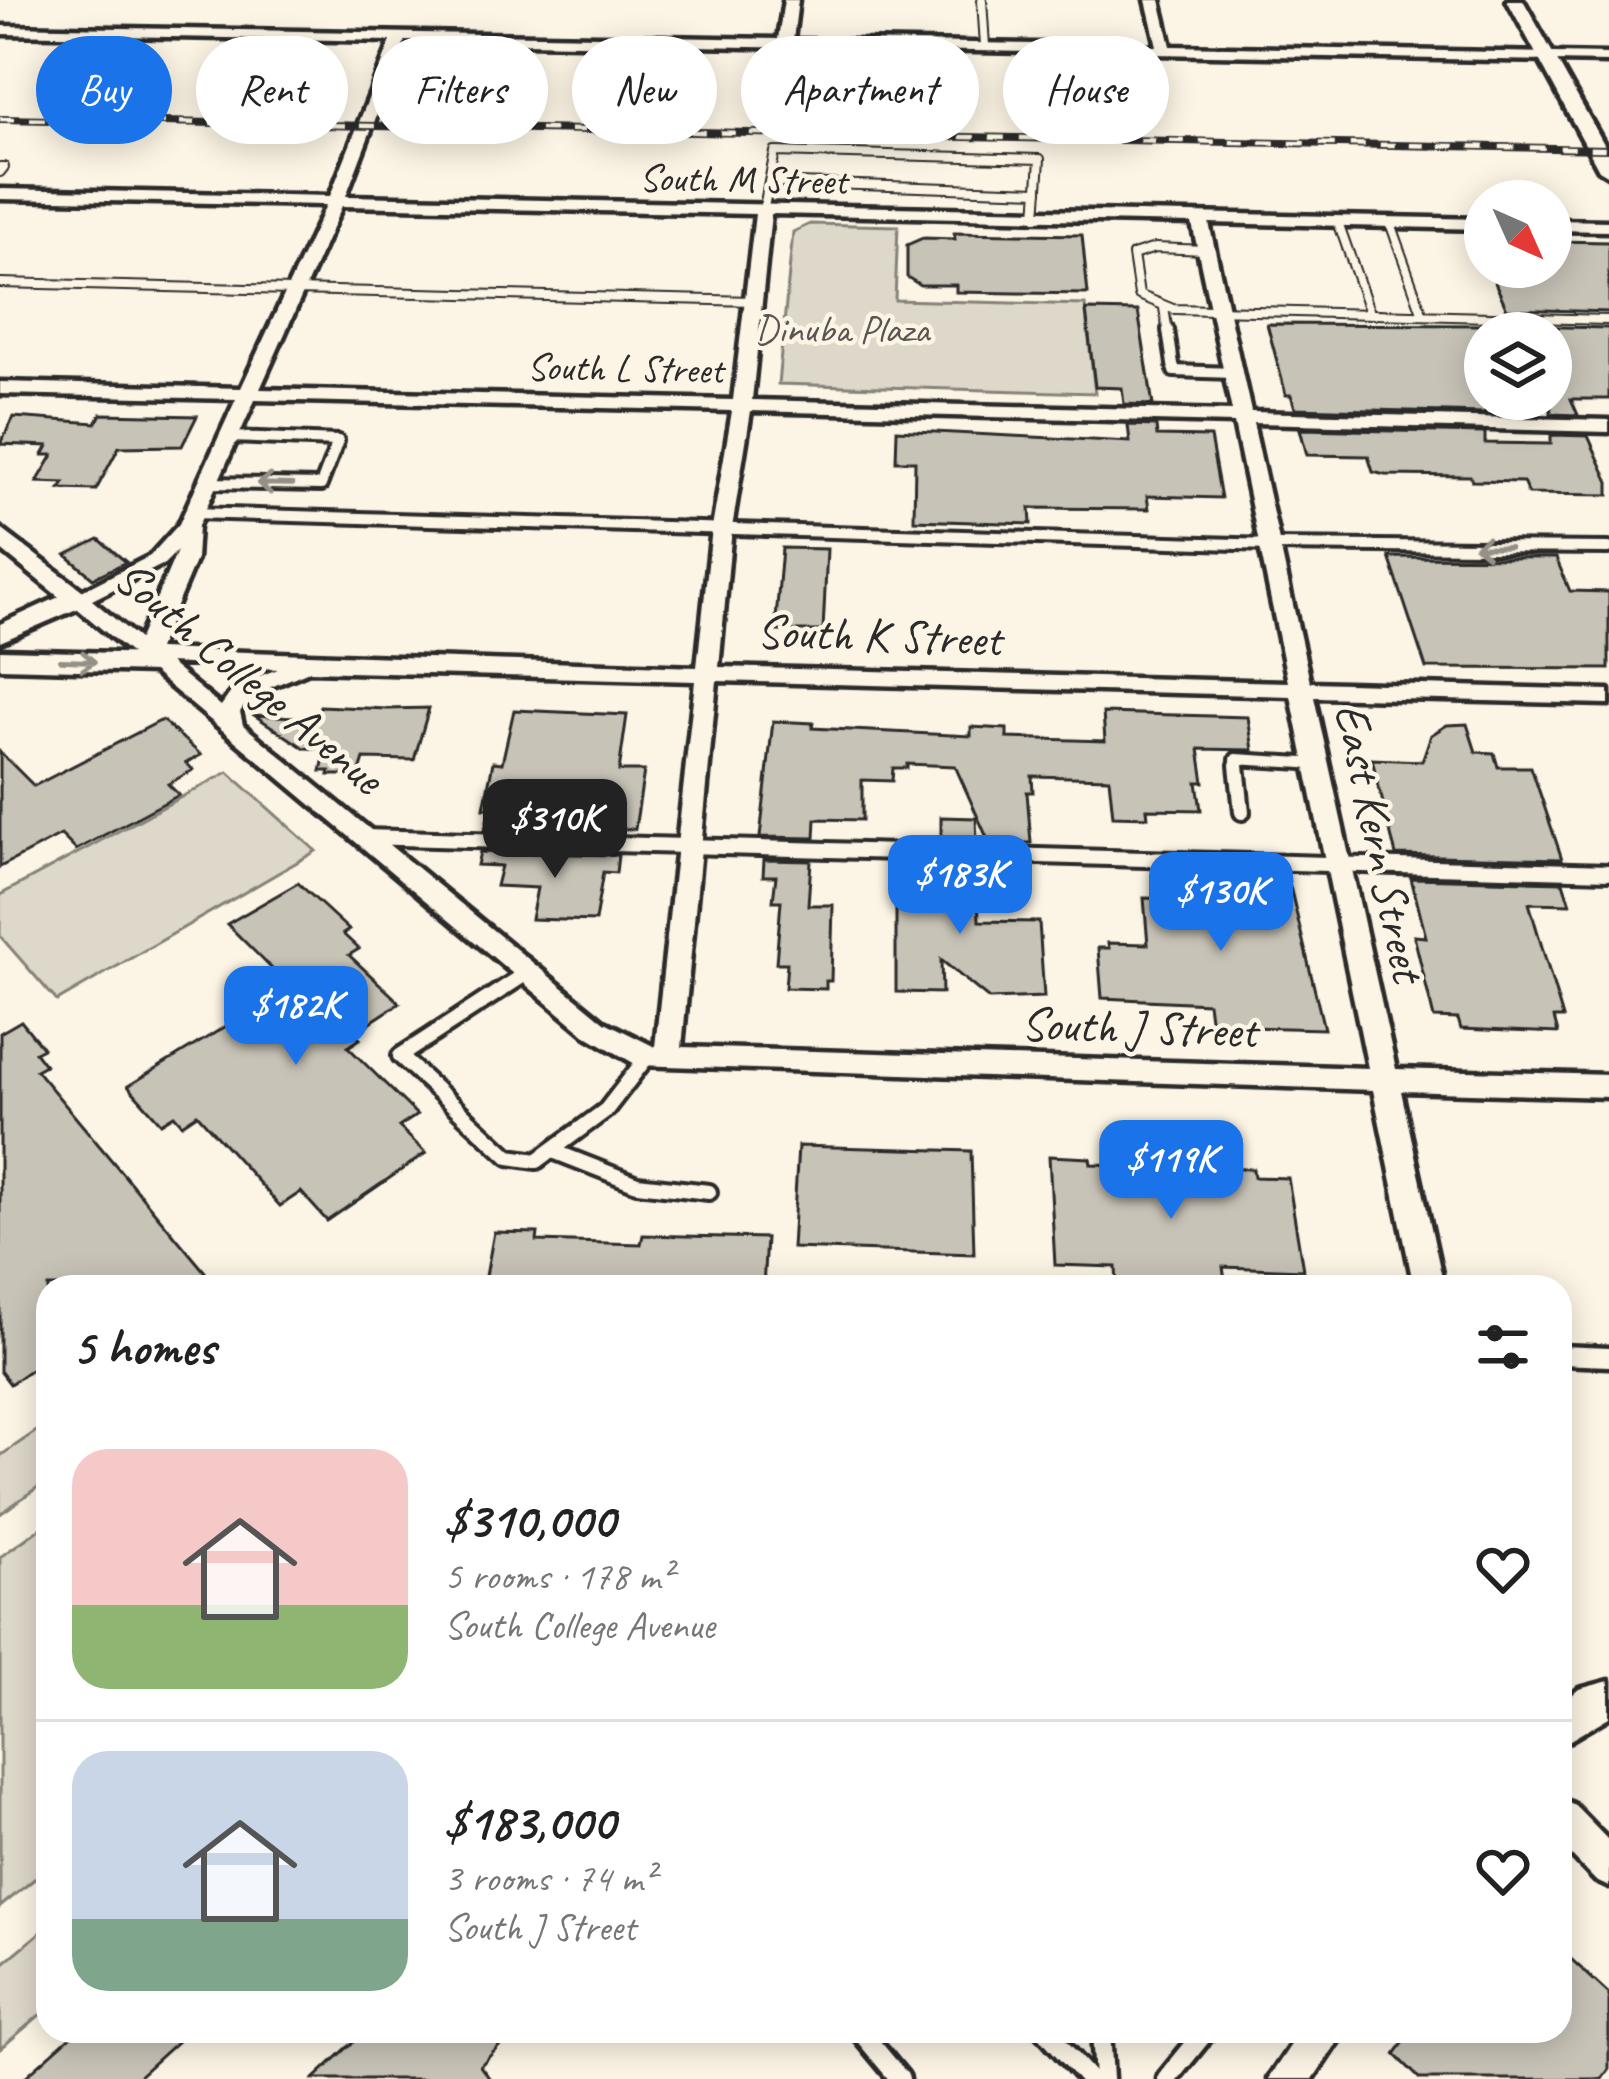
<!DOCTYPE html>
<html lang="en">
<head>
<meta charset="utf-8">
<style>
  body { margin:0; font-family:Caveat,sans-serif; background:#f2f2f2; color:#222; height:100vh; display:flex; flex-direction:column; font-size:45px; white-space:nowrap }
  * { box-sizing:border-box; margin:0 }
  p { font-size:39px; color:#767676 }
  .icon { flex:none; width:66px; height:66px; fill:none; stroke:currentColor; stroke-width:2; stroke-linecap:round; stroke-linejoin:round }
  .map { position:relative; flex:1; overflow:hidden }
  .panel { position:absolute; left:36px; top:1275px; width:1536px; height:768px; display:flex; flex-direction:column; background:#fff; border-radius:36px; box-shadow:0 6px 30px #0003 }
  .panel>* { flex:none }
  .guide { position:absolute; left:36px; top:36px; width:1539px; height:108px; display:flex; gap:24px }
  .needle { width:78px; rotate:135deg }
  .tools { position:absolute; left:1464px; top:180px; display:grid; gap:24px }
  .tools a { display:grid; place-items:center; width:108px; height:108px; border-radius:50%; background:#fff; box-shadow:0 6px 30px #0003; font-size:60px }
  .price { position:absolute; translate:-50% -102px; padding:0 27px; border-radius:24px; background:#1a73e8; color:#fff; font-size:39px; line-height:78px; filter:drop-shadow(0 3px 6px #0008) }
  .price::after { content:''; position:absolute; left:50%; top:72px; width:36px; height:27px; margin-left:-18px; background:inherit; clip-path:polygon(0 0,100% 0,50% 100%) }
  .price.on { background:#222; color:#fff }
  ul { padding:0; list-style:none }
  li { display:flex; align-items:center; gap:36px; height:300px; padding:0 36px }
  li+li { border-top:3px solid #e0e0e0 }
  li span { display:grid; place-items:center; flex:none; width:336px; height:240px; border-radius:36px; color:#555 }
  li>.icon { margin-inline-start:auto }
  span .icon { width:144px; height:144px; fill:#fffc; stroke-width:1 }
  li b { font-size:51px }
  h2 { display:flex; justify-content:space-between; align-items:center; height:144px; padding:0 36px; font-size:51px }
  .pill { padding:0 42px; border-radius:54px; background:#fff; box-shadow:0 6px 30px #0003; font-size:42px; line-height:108px }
  .pill.on { background:#1a73e8; color:#fff }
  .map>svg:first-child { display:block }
  .green { fill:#ded8ca; stroke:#84827a; stroke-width:3 }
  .building { fill:#c8c3b7; stroke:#2b2b2b; stroke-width:3 }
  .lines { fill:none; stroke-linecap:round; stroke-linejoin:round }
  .service-far3-casing { stroke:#2b2b2b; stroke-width:12 }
  .service-far2-casing { stroke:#2b2b2b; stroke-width:18 }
  .service-far1-casing { stroke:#2b2b2b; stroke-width:22 }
  .service-casing { stroke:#2b2b2b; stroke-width:27 }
  .minor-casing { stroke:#2b2b2b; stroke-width:9 }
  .tertiary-casing { stroke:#2b2b2b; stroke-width:9 }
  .service-far3 { stroke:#fcf5e5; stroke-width:8 }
  .service-far2 { stroke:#fcf5e5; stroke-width:10 }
  .service-far1 { stroke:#fcf5e5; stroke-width:14 }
  .service { stroke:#fcf5e5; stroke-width:18 }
  .minor { fill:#fcf5e5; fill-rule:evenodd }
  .tertiary { fill:#fcf5e5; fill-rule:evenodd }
  .rail-casing { stroke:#2b2b2b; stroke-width:8 }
  .rail { stroke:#fcf5e5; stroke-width:4.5; stroke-dasharray:15; stroke-linecap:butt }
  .oneway { stroke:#949088 }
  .labels { text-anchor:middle; stroke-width:9; stroke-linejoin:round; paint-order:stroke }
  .far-street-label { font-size:39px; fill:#2b2b2b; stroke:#fcf5e5 }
  .far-park-label { font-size:39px; fill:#585653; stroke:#fcf5e5 }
  .street-label { font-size:48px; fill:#2b2b2b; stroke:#fcf5e5 }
</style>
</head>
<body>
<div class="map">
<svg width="1609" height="2079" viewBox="0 0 1609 2079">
  <rect width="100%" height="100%" fill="#fcf5e5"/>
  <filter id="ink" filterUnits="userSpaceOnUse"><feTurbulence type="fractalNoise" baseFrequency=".00833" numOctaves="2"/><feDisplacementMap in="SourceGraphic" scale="24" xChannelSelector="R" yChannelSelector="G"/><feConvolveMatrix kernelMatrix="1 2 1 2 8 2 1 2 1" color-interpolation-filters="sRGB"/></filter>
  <g filter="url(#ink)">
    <g class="green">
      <path d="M810,224L898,226L895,300L1085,305L1095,393L778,384L793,232Z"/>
      <path d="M228,772L316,851L57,1001L0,936V895Z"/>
      <path d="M48,1423V1480L0,1514V1456Z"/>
      <path d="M48,1523V1868L0,1907V1557Z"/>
      <path d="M48,1926V2008L0,2049V1966Z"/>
    </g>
    <g class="building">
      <path d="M954,233L1082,235L1088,294L956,292V285H920L907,277V245L923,238L955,239Z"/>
      <path d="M1551,241L1609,242V312L1507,309L1488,267H1551Z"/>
      <path d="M1086,310L1138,311L1153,405L1124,404L1122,388L1095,387Z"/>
      <path d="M1267,324L1485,325V413L1295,408L1291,395H1286Z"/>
      <path d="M1515,326L1609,328V399H1571L1578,415L1551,414V333H1518Z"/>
      <path d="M101,414L197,416L182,446L119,447L96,490L60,489L64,483L37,482L53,455H43L48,446L0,444L14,417L96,423Z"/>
      <path d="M1128,425L1156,426L1157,436L1210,437L1221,498L1147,496L1149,509L1030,508L1031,524L914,520L915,461H896L897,430L1130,442Z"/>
      <path d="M1300,429L1485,433V443L1551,444V435L1588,436L1609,482V495L1528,494L1523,482L1472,481L1470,476L1385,475L1373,472L1368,456L1307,455Z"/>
      <path d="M99,539L126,562L93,578L66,555Z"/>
      <path d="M782,548L827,549L823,631H775Z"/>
      <path d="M1389,557L1556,558L1570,591L1609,592V669L1426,668Z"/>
      <path d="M320,706L387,709L429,708L414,760L364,759L359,775H329L330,771H321L326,749L304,748L254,715L316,718Z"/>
      <path d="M514,710L627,715L619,771H644L635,829H622V833L485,829L490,808H484L493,762L502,763Z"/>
      <path d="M1103,713L1248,717L1253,750L1199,749L1204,782H1197L1201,810L1147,809L1148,817L1113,816L1109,778L1032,776L1033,792H1027L1031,843L989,842L955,766L907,764V768H893L892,781L862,780V820L816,819L815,838L760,837L773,721L813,723L812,728L971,736V727L1007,729V738L1105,741Z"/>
      <path d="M162,720L201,755L186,763L193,770L168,784L179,795L76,850L61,835L0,867V752L34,786Z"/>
      <path d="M1467,724L1476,752L1494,753L1498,767H1531L1562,859L1396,855L1372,759L1422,761L1431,735L1447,725Z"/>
      <path d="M941,817L976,818L977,843L941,842Z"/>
      <path d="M480,852L618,855L616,873L603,872L595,921L531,919L537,888L496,886L501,866L477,865Z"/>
      <path d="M764,860L811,861L808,905H833L831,981H826V989L785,988L787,963H776L781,901H773L776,876H763Z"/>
      <path d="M896,863L977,866L979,921L1039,922L1044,997L989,999L941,960L942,993L896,992Z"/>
      <path d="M1190,871L1287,874L1324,1029L1211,1026L1208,1003L1102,998L1098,948H1109L1108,943L1148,944L1144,898L1194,899Z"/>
      <path d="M1411,878L1563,882L1570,904L1529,903L1563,1018H1554L1558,1033L1461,1029L1458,1019L1434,1018L1414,936L1426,937Z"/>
      <path d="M298,883L349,930L343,934L359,949L349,955L400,1003L354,1033L360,1039L348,1047L417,1115L399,1127L426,1153L327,1221L301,1192L280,1206L197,1114L182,1124L174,1115L161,1123L128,1086L290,987L227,924Z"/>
      <path d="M21,1021L43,1048L35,1052L45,1065L36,1070L205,1272L183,1287H48V1358L10,1384L0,1371V1033Z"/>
      <path d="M798,1146L971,1151L974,1254L792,1248Z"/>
      <path d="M1049,1156L1090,1158L1091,1164L1253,1169L1254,1177L1288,1178L1303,1270L1223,1267L1226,1287H1117L1116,1267L1055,1265Z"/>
      <path d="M494,1232L538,1233L537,1241L641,1244L643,1235L766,1238L763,1287H484Z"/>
      <path d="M1560,1949L1609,1994V2069L1602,2079H1420L1395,2054L1412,2031H1560Z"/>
      <path d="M77,2031H189L136,2079H23Z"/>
      <path d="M365,2031H514L480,2066L490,2079H314Z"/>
    </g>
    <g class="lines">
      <defs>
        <g id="service-far3">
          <path d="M982,0L985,46"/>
          <path d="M0,167H4L0,172"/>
          <path d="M769,182L1038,191"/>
          <path d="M763,212L775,152L1040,159L1036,217"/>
          <path d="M1338,222L1370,313"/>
          <path d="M1390,223L1423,315"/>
          <path d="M1207,250L1155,248L1133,255L1139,295L1173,309L1609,320"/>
          <path d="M0,283L754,301"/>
          <path d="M1164,308L1168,333"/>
        </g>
        <g id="service-far2">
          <path d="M1168,330L1174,371L1234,373"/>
          <path d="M208,483L321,485L338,441L231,437"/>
          <path d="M194,513L1270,545L1609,548"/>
          <path d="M1237,768L1236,759L1320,764"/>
        </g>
        <g id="service-far1">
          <path d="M1237,765L1242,812"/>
          <path d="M364,837L1609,872"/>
          <path d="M527,973L400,1056L509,1157L537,1161L606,1110L647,1057"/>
          <path d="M553,1151L637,1184L709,1192"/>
        </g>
        <g id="service">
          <path d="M1560,1355L1609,1357"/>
          <path d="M860,2031L900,2079"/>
          <path d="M1046,2031L1089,2079"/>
          <path d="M1101,2031L1104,2079"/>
          <path d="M1167,2079L1206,2031"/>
        </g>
        <g id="minor">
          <path d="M784,0H798L793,40L1157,46L1146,0H1160L1171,46L1609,54V62L405,41L346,196L1485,219V229L1209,223L1251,412L1609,420V432L1253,423L1310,682L1609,690V704L1314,697L1396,1069L1609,1075V1097L1401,1091L1444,1287H1414L1373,1090L637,1065L587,1036L66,599L150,556L179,524L236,399L0,394V382L241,388L326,205L0,199V189L330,196L391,41L0,34V26L778,39ZM342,206L755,214L733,400L260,389ZM771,214L1192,223L1232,411L752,400ZM255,400L732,411L712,528L697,667L158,649L196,559L198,526ZM751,411L1234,423L1288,682L719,667L732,528ZM177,551L139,639L92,600L164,564ZM169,663L278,669L236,685L221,706ZM309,671L695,681L655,1047L605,1022L243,725L240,712L252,695ZM717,681L1291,696L1368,1068L682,1047Z"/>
          <path d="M1551,220L1609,221V231L1551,230Z"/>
          <path d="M1609,1681V1717L1560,1746V1705L1579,1689Z"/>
          <path d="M1560,1799L1573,1804L1609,1841V1887L1596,1881L1560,1844Z"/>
          <path d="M1300,2031H1345L1313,2079H1268Z"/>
        </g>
        <g id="tertiary">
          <path d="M1507,0H1523L1609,153V176L1599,170Z"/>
          <path d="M0,528L86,593L90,599L86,605L0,642V624L59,597L0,549Z"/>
          <path d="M0,650L156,654L170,663L156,672L0,668Z"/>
        </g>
      </defs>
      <use href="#service-far3" class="service-far3-casing"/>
      <use href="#service-far2" class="service-far2-casing"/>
      <use href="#service-far1" class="service-far1-casing"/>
      <use href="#service" class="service-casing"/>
      <use href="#minor" class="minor-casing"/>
      <use href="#tertiary" class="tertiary-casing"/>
      <use href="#service-far3" class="service-far3"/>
      <use href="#service-far2" class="service-far2"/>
      <use href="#service-far1" class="service-far1"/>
      <use href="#service" class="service"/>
      <use href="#minor" class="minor"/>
      <use href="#tertiary" class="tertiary"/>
      <defs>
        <path id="rail" d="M0,119L1609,149"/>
      </defs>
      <use href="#rail" class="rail-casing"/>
      <use href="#rail" class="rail"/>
    </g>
    <defs><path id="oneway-shaft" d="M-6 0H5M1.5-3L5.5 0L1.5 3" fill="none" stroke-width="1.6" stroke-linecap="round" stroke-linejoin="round" transform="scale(3)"/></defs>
    <g class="oneway">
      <use href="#oneway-shaft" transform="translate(275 484) rotate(-179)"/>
      <use href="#oneway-shaft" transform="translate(1492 547) rotate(-179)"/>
      <use href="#oneway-shaft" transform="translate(78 661) rotate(2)"/>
    </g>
  </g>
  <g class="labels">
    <g class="far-street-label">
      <text transform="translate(743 178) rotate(1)" y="14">South M Street</text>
      <text transform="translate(625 367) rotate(1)" y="14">South L Street</text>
    </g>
    <g class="far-park-label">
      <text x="842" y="342">Dinuba Plaza</text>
    </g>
    <g class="street-label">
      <text transform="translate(879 634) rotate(2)" y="17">South K Street</text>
      <text transform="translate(250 676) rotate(40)" y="17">South College Avenue</text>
      <text transform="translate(1381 842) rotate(78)" y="17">East Kern Street</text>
      <text transform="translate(1139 1026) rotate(2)" y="17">South J Street</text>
    </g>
  </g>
</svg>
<div class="tools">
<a><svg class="needle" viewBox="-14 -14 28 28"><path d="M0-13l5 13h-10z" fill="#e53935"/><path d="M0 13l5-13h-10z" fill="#767676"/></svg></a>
<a><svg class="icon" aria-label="layers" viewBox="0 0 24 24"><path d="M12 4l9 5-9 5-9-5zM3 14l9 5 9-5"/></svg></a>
</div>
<b class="price on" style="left:555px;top:881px">$310K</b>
<b class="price" style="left:960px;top:937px">$183K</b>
<b class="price" style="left:1221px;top:954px">$130K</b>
<b class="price" style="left:296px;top:1068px">$182K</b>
<b class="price" style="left:1171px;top:1222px">$119K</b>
<div class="guide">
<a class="pill on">Buy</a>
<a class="pill">Rent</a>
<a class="pill">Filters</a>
<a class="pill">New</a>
<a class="pill">Apartment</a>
<a class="pill">House</a>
</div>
<section class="panel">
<h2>5 homes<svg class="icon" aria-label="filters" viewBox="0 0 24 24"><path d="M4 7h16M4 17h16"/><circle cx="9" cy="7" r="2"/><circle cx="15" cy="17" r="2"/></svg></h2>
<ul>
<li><span style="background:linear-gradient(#f6c9c9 65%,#8fb573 0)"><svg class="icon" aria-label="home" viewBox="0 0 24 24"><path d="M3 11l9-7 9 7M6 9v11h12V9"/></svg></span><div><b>$310,000</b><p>5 rooms · 178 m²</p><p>South College Avenue</p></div><svg class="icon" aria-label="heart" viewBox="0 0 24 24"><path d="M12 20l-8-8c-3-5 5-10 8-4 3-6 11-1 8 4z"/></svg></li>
<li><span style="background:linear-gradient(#c9d6e8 70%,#7fa58c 0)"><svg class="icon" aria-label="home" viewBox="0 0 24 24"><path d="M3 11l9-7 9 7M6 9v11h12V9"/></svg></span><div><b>$183,000</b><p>3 rooms · 74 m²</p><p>South J Street</p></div><svg class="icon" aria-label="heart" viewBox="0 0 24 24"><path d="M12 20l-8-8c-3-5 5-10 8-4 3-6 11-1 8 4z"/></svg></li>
</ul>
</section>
</div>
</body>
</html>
